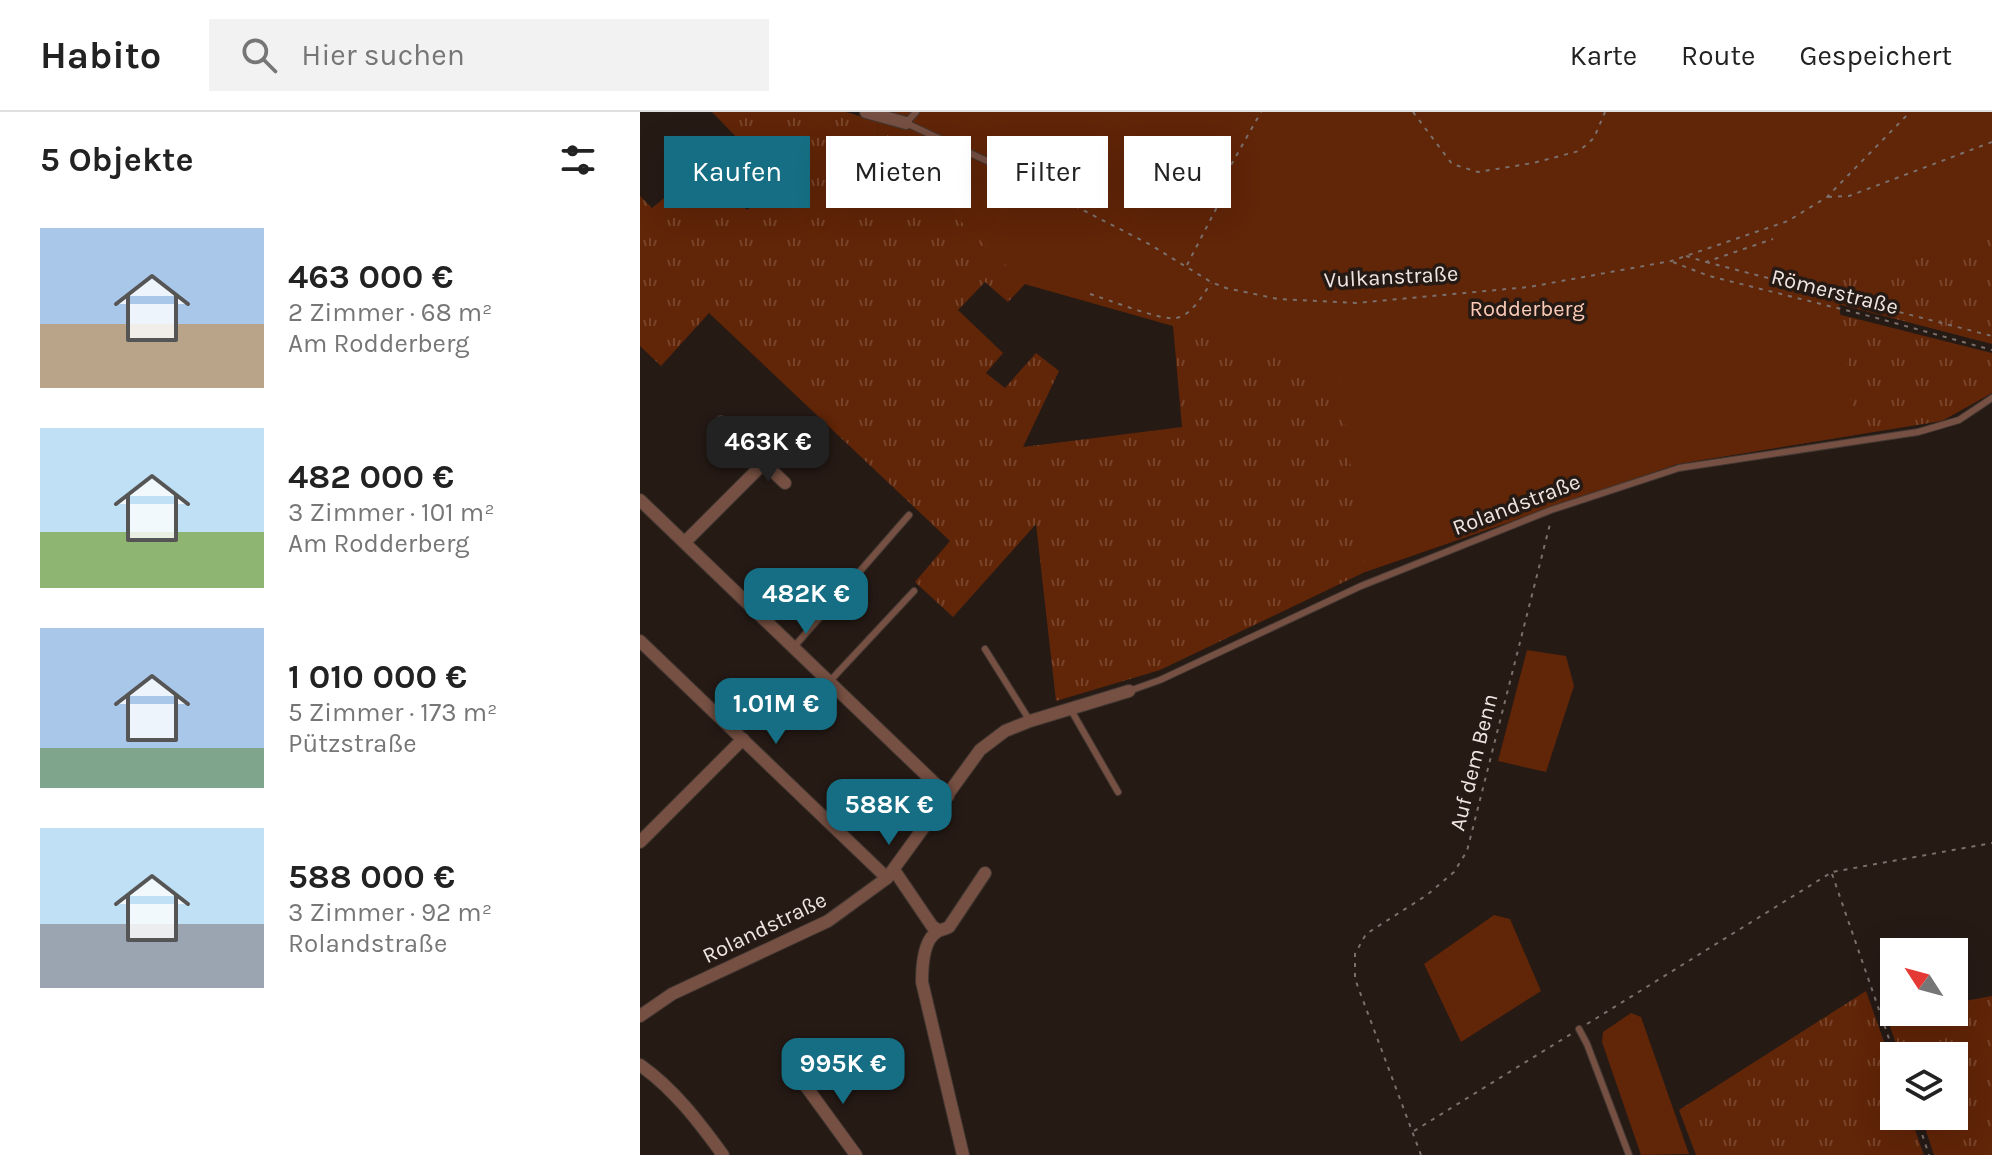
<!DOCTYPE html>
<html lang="de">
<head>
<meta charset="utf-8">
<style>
  body { margin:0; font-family:Karla,sans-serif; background:#f2f2f2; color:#222; height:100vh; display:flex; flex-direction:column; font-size:30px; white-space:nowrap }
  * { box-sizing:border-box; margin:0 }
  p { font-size:26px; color:#767676 }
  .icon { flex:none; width:44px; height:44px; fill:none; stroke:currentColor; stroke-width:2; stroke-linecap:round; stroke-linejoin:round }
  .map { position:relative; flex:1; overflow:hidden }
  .panel { display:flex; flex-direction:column; background:#fff; width:640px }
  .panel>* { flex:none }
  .hud { position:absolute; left:24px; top:24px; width:760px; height:72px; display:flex; gap:16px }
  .needle { width:52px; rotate:306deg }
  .fabs { position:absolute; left:1240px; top:826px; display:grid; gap:16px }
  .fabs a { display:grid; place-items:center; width:88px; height:88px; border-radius:0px; background:#fff; box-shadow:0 8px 32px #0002; font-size:40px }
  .price { position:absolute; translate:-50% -68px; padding:0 18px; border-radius:16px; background:#156e83; color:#fff; font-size:26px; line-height:52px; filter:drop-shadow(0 2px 4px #0008) }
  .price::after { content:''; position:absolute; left:50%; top:48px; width:24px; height:18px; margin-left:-12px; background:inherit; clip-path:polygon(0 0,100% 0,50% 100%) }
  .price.selected { background:#222; color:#fff }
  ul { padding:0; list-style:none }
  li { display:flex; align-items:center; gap:24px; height:200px; padding:0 40px }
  li span { display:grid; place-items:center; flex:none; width:224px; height:160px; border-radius:0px; color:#555 }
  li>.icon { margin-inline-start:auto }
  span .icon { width:96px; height:96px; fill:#fffc; stroke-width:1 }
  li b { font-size:34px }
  h2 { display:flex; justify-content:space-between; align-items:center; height:96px; padding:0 40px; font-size:34px }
  .chip { padding:0 28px; border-radius:0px; background:#fff; box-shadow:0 8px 32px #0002; font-size:28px; line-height:72px }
  .chip.selected { background:#156e83; color:#fff }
  header { display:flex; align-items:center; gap:48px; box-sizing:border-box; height:112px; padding:0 40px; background:#fff; border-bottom:2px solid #e0e0e0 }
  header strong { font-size:38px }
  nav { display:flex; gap:44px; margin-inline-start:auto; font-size:28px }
  .search { width:560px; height:72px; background:#f2f2f2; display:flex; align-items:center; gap:20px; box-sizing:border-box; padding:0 28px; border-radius:0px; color:#767676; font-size:30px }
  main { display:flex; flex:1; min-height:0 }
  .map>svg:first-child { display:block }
  .grass { fill:url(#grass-tufts); fill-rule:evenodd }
  .green { fill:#612508 }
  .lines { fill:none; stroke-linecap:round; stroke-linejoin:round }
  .service-casing { stroke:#423732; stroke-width:8 }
  .minor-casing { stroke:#423732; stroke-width:14 }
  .path { stroke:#7b706c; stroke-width:2; stroke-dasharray:4 6; stroke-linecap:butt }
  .service { stroke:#765042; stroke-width:6 }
  .minor { stroke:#765042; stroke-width:12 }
  .labels { text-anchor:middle; stroke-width:7; stroke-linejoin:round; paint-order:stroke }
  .street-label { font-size:22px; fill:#efe6e3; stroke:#261a15 }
  .park-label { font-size:22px; fill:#fccbb8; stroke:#261a15 }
</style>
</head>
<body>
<header>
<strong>Habito</strong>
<div class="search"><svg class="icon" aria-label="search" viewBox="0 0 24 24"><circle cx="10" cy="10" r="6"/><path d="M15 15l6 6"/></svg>Hier suchen</div>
<nav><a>Karte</a><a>Route</a><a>Gespeichert</a></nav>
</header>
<main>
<section class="panel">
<h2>5 Objekte<svg class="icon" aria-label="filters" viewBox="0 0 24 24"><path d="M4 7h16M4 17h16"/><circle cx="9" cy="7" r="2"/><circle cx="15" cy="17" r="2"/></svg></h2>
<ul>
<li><span style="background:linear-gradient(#a9c7e8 60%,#b9a48a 0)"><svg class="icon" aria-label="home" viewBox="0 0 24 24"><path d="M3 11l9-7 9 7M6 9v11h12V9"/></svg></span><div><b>463 000 €</b><p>2 Zimmer · 68 m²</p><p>Am Rodderberg</p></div></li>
<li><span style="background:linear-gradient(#bfe0f5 65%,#8fb573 0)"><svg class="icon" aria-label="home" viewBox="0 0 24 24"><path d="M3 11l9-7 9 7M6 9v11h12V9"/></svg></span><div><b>482 000 €</b><p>3 Zimmer · 101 m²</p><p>Am Rodderberg</p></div></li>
<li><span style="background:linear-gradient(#a9c7e8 75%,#7fa58c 0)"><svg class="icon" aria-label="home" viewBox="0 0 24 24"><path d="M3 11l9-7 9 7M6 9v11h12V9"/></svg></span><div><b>1 010 000 €</b><p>5 Zimmer · 173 m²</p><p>Pützstraße</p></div></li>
<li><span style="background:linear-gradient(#bfe0f5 60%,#9aa5b1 0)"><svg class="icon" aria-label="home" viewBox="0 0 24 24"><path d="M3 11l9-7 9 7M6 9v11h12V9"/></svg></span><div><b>588 000 €</b><p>3 Zimmer · 92 m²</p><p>Rolandstraße</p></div></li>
</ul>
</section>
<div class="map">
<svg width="1352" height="1043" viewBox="0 0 1352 1043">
  <defs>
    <pattern id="grass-tufts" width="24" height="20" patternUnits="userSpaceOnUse" patternTransform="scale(2)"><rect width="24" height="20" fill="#612508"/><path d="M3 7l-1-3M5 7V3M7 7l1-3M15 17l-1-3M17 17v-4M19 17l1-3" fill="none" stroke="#78452c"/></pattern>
  </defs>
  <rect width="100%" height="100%" fill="#261a15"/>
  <g class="grass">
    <path d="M72,0H206L239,10L236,31L263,54L1098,177L1352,241V281L1302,309L1037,352L725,460L520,558L416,589L396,412L313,505L275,470L310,429L69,201L21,254L0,234V84L12,96L49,66L79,74L107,98L112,94L90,59L107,36ZM345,170L368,190L385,172L533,214L542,315L383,335L419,259L396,241L365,276L346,261L363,241L318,198Z"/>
    <path d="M1352,0V232L1071,159Z"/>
    <path d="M1226,879L1254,958V1004H1270L1284,1043H1056L1039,998Z"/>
    <path d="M1352,884V1043H1294L1281,1004H1314V944H1260L1247,905L1271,900H1314V891Z"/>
  </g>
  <g class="green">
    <path d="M253,0H1352V126L1196,167L1215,323L1037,352L725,460L698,258L694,259L385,172L257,47L236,31L239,10Z"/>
    <path d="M887,538L926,544L934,574L906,660L858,649Z"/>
    <path d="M854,803L870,807L901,879L821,930L784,852Z"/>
    <path d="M991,901L1001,905L1049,1042L1001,1043L962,930L963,920Z"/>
  </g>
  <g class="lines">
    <defs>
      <g id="service">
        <path d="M276,0L266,11L347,49"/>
        <path d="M153,536L269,403"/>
        <path d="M345,537L390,609"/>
        <path d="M189,570L274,479"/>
        <path d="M489,579L520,568L721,474L911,398L1039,356L1278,320L1319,308L1352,286"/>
        <path d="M431,598L478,680"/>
        <path d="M939,917L947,932L989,1043"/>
      </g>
      <g id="minor">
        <path d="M226,0L266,11"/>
        <path d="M124,351L145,371"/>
        <path d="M0,388L308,684"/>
        <path d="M45,430L124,351L81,310"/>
        <path d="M0,529L247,766"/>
        <path d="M0,730L103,627"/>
        <path d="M254,758L292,814L298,818"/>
        <path d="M0,904L32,882L188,809L247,766L340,638L365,619L390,609L489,579"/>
        <path d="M0,953C34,977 59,1010 83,1043"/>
        <path d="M157,962L216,1043"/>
        <path d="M323,1043L282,870C282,856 283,828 297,820C301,817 306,817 309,815L345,761"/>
      </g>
    </defs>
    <use href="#service" class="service-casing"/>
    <use href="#minor" class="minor-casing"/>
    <g class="path">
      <path d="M773,0L812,52L838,60L893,51L939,39L954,26L965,0"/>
      <path d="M247,24L250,26L254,21"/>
      <path d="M355,53L509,132L571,170L586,176L638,187L716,191L889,175L1031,149L1148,109L1187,85L1270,0"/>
      <path d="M1188,85L1209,84L1352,30"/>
      <path d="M1046,144L1066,150L1133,127"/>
      <path d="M1033,150L1069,164L1233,205L1352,238"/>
      <path d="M1066,150L1352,224"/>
      <path d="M547,153L577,95L591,53L621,0"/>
      <path d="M450,182C467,187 521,209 536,206C552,203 562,184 571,171"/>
      <path d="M1192,762L1255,944"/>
      <path d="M947,912L1192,760L1352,731"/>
      <path d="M1276,1004L1289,1043"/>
      <path d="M774,1019L931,922"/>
      <path d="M781,1043L715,867V842L726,822L787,783L814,760L827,739L911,408"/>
    </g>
    <use href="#service" class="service"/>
    <use href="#minor" class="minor"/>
  </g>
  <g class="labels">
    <g class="street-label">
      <text transform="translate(751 164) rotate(-3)" y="8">Vulkanstraße</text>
      <text transform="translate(1195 179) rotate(14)" y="8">Römerstraße</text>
      <text transform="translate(876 392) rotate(-21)" y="8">Rolandstraße</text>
      <text transform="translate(833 650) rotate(-76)" y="8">Auf dem Benn</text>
      <text transform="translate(124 815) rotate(-26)" y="8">Rolandstraße</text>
    </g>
    <g class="park-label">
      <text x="887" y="204">Rodderberg</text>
    </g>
  </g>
</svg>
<div class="fabs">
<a><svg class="needle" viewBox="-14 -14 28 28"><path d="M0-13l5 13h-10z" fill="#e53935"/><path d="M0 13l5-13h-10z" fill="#767676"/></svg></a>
<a><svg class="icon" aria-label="layers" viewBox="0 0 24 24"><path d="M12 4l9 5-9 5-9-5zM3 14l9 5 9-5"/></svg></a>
</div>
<b class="price selected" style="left:128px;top:372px">463K €</b>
<b class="price" style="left:166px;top:524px">482K €</b>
<b class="price" style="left:136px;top:634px">1.01M €</b>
<b class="price" style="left:249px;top:735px">588K €</b>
<b class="price" style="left:203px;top:994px">995K €</b>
<div class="hud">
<a class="chip selected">Kaufen</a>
<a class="chip">Mieten</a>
<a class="chip">Filter</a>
<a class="chip">Neu</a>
</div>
</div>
</main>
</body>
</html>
